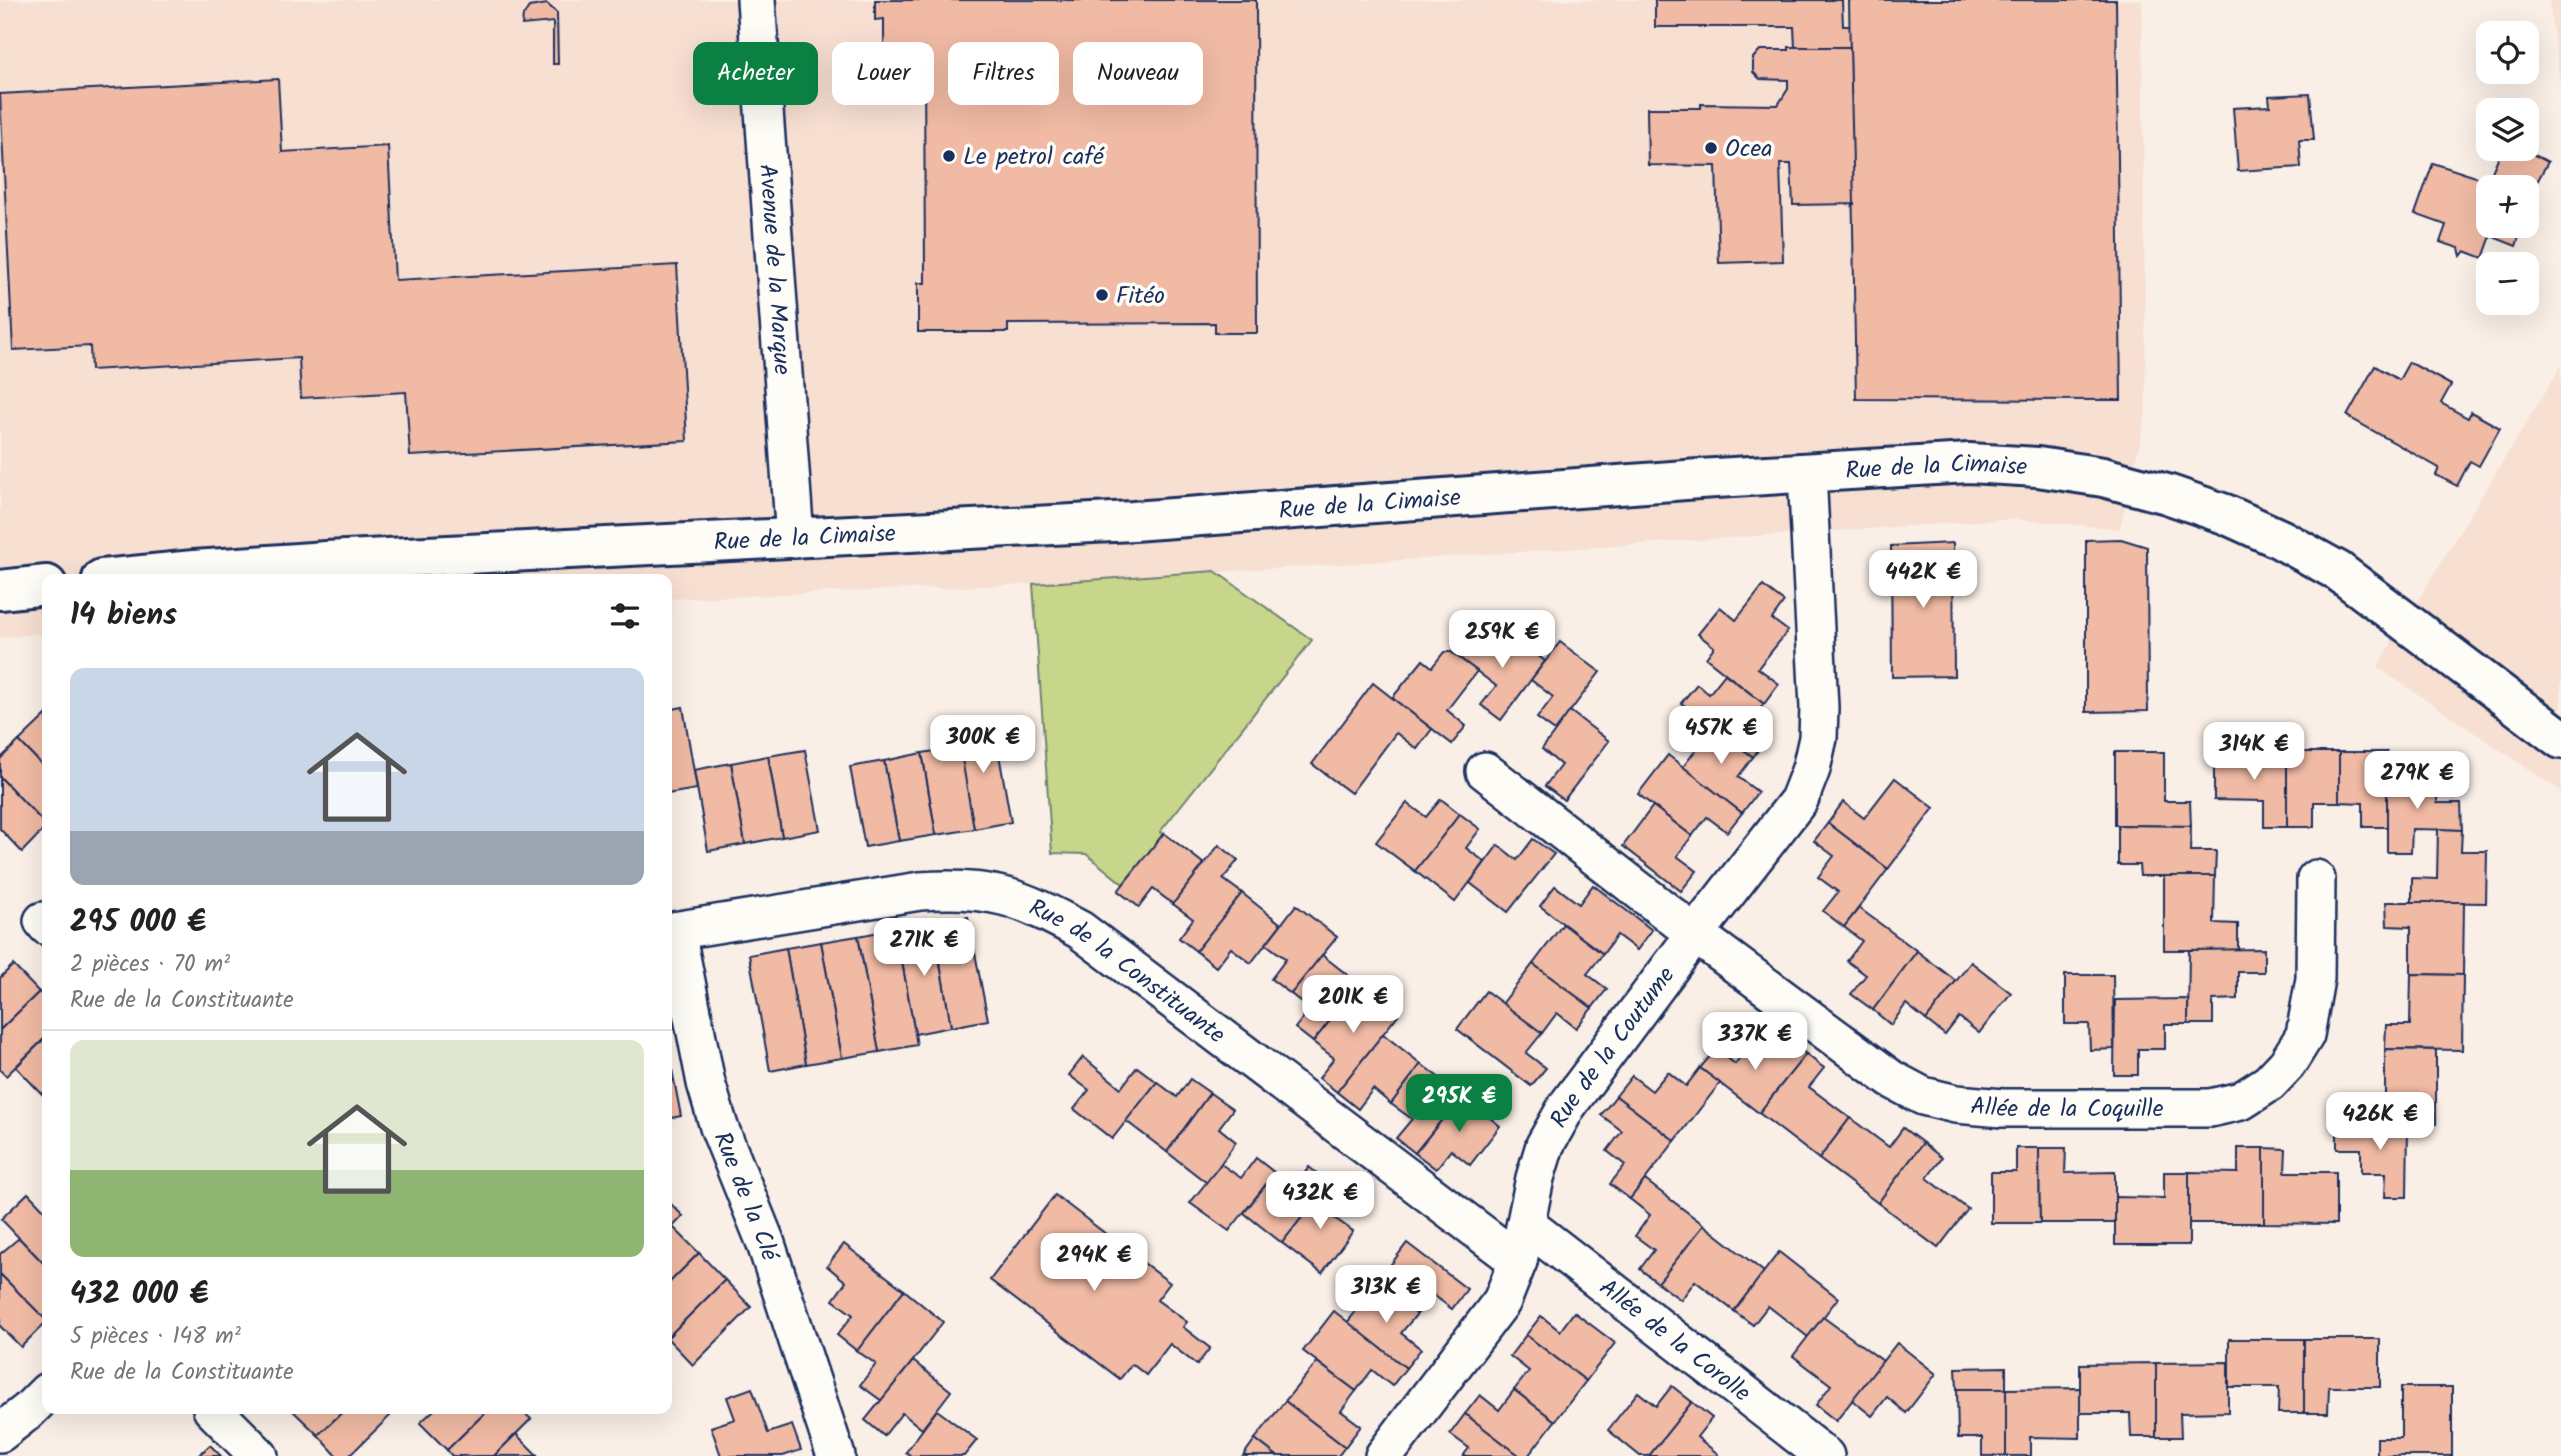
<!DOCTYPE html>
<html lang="fr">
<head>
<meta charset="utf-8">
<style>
  body { margin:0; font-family:Kalam,sans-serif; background:#f2f2f2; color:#222; height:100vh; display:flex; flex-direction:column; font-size:26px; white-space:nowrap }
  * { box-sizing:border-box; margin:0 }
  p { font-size:23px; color:#767676 }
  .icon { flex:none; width:38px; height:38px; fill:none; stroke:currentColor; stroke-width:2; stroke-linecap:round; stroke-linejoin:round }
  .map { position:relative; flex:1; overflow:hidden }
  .details { position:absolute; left:42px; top:574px; width:630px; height:840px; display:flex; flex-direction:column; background:#fff; border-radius:14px; box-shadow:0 7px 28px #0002 }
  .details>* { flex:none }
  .top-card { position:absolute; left:693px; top:42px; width:665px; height:63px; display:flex; gap:14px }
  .fabs { position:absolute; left:2476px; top:21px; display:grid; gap:14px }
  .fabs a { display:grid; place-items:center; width:63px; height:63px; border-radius:14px; background:#fff; box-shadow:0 7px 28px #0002; font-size:35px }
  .price { position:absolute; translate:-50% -60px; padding:0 16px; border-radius:14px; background:#fff; color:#222; font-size:23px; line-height:46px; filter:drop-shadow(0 2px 4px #0008) }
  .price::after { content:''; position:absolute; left:50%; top:42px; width:21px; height:16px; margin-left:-10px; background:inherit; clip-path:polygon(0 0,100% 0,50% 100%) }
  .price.active { background:#0b8043; color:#fff }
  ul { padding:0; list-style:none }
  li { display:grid; align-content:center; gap:14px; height:371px; padding:0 28px }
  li+li { border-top:2px solid #e0e0e0 }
  li span { display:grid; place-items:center; height:217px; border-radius:14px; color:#555 }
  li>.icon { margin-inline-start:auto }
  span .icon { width:126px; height:126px; fill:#fffc; stroke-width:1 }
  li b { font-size:30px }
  h2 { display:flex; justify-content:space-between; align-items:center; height:84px; padding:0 28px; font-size:30px }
  .pill { padding:0 24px; border-radius:14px; background:#fff; box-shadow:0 7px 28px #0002; font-size:24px; line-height:63px }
  .pill.active { background:#0b8043; color:#fff }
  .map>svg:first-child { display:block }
  .built { fill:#f7dfd2 }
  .grass { fill:#c7d68a; stroke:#718274; stroke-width:2 }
  .building { fill:#f0baa4; stroke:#1b2f5e; stroke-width:2 }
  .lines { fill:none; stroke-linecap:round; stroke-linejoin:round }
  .street-casing { stroke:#1b2f5e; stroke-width:42 }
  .secondary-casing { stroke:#1b2f5e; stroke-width:44 }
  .street { stroke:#fdfcf7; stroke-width:37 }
  .secondary { stroke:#fdfcf7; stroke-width:38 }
  .poi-dot { fill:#1b2f5e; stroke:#fdfcf7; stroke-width:2.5 }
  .labels { text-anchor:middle; stroke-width:7; stroke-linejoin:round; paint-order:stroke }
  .poi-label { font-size:24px; fill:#1b2f5e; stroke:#fdfcf7; text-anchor:start }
  .street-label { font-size:24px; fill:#1b2f5e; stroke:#fdfcf7 }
</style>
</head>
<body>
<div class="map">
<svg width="2561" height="1456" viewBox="0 0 2561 1456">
  <rect width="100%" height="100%" fill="#faefe6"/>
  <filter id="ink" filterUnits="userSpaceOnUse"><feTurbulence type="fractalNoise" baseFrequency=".0143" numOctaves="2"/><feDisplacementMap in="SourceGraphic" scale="14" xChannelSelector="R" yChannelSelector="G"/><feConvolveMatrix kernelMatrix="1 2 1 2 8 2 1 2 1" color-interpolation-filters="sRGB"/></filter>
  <g filter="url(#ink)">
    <g class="built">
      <path d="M0,0H2142L2146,415L2120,529L2014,519L1054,583L667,599V579H47V633L0,638Z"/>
      <path d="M2549,0H2561V90Z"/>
      <path d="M2561,366V791L2377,667Z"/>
    </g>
    <path class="grass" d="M1215,571L1312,640L1160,832L1163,835L1123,884L1086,854L1052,853L1033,584Z"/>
    <g class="building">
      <path d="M875,0H1256L1257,333H1215V323L1008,324V332H918V283H925L924,48H884V19L875,20Z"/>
      <path d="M1655,0H1842L1843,26H1850V47L1795,48L1794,27H1655Z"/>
      <path d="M1849,0H2116L2121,400L1856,399Z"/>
      <path d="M547,4L557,13L558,64H553V22L522,25L523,16L529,7Z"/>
      <path d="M1789,47H1850L1854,204L1793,205L1791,164H1780L1783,261L1719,263L1716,166L1648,165L1647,108H1701V104L1778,105L1788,89V80L1760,79L1753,72V58L1760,50H1789Z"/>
      <path d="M278,79L282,152L388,146L395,280L677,265L687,441L410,456L406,392L301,398L299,358L91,370L90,346L13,350L0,94Z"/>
      <path d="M2310,94L2314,140H2299L2301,167L2238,171L2233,108L2270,106L2269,96Z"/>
      <path d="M2502,149H2523L2548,162L2527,200V187H2488V226H2523L2516,246L2491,236L2483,258L2465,251L2461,256L2459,248L2440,242L2446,225L2415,214L2433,163L2488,181Z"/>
      <path d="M2409,362L2451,385L2441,403L2468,418L2471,412L2500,428L2479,466L2470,461L2457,486L2436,475L2439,468L2347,416L2375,366L2399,380Z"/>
      <path d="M2121,539L2147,547L2148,711L2086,712V540Z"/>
      <path d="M1953,543L1954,676L1892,677L1891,546Z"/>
      <path d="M1763,586L1784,602L1772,619L1788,631L1758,668L1779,684L1764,704L1706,658L1714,647L1698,634L1720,607L1736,620Z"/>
      <path d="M1505,631L1545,661L1501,720L1481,705L1496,686L1457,656L1473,635L1492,649Z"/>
      <path d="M1560,642L1600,672L1555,731L1537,718L1553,697L1531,680Z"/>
      <path d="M1444,652H1451L1477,671L1447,710L1466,726L1452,744L1392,698L1423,660L1432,667Z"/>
      <path d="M1725,674L1764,704L1748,723L1767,738L1753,757L1681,703L1697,684L1709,694Z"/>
      <path d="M1373,683L1432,729L1417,749L1396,733L1351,793L1312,764Z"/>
      <path d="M683,707L697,789L667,794V710Z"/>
      <path d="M1570,711L1609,741L1564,800L1545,786L1561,765L1542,749Z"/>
      <path d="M46,715L47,717V770L19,741Z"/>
      <path d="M1704,720L1753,757L1738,777L1758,792L1742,813L1683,767L1698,747L1689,740Z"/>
      <path d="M993,721L1011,822L974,829L955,727Z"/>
      <path d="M19,741L47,770V826L0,777V759Z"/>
      <path d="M960,747L974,829L936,835L922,753Z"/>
      <path d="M805,750L820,830L782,837L768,756Z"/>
      <path d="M2115,752H2164V801H2190L2191,826L2115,825Z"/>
      <path d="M2214,752H2287V827H2264V801L2214,800Z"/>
      <path d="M2287,752H2339V802H2314V827H2287Z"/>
      <path d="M2339,752H2387V827H2363V803L2339,802Z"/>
      <path d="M922,753L936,835L899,841L884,761Z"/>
      <path d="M1668,755L1742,813L1727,832L1707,817L1692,836L1638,794Z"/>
      <path d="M768,756L782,837L745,844L731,763Z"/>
      <path d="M884,761L899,841L865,847L850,767Z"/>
      <path d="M731,763L745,844L708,851L694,770Z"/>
      <path d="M0,777L47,826L22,852L0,829Z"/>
      <path d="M1895,778L1934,808L1888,869L1828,823L1843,802L1864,818Z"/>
      <path d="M2387,778H2437V803H2461L2462,830L2412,829L2411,852H2387Z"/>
      <path d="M1441,799L1460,814L1415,871L1376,842L1407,803L1426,817Z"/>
      <path d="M1653,806L1692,836L1677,856L1697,871L1681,891L1623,846Z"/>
      <path d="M1460,814L1480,829L1466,848L1485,862L1455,902L1415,871Z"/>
      <path d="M1828,823L1888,869L1844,927L1823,911L1838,892L1818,877L1834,856L1814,841Z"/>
      <path d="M2118,825L2191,826L2190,851H2216L2215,876H2140L2139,865H2118Z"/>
      <path d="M2438,829L2462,830L2461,851H2487L2486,903L2412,902V878L2437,879Z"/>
      <path d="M1164,833L1204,864L1173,904L1153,889L1139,907L1118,891Z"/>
      <path d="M1533,839L1554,854L1508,912L1470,883L1498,845L1517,860Z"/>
      <path d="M1219,845L1238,860L1223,879L1242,893L1196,951L1179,938L1193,919L1173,904Z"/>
      <path d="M2164,876H2215L2214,923L2238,924V950H2164Z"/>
      <path d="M1593,885L1652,930L1637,950L1617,935L1603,954L1540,906L1555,886L1579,904Z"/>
      <path d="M1242,893L1281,924L1251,963L1231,948L1216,967L1196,951Z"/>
      <path d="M2386,902H2464L2463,975L2411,974V927L2387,926Z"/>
      <path d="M1296,905L1337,937L1291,994L1271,979L1286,959L1266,944Z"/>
      <path d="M1859,908L1917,951L1873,1010L1851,994L1866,975L1847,961L1862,941L1844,927Z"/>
      <path d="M968,917L988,1020L951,1027L933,924Z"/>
      <path d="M933,924L951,1027L915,1034L896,929Z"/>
      <path d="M1563,924L1603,954L1587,974L1607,989L1592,1008L1533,964Z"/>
      <path d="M896,929L917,1045L879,1052L858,936Z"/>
      <path d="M858,936L879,1052L842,1058L821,942Z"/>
      <path d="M821,942L842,1058L806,1064L786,948Z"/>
      <path d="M786,948L806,1064L770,1071L749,955Z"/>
      <path d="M2264,949V972H2238V999L2213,1000V1024H2188L2189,950Z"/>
      <path d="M1917,951L1956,981L1926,1020L1906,1004L1891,1025L1873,1010Z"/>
      <path d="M1322,955L1359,984L1313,1042L1295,1028L1310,1009L1291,994Z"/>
      <path d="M1971,962L2011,993L1979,1033L1959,1017L1945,1035L1926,1020Z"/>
      <path d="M1533,964L1592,1008L1576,1028L1557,1013L1542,1033L1502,1004Z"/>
      <path d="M13,965L39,992L0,1030V978Z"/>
      <path d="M2411,974L2463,975L2462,1050L2385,1049L2386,1025H2410Z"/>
      <path d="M2065,975H2113L2114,1049L2090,1050L2089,1024H2065Z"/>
      <path d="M1359,984L1398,1015L1337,1092L1319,1078L1334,1058L1313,1042Z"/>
      <path d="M1486,991L1542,1033L1526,1053L1546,1068L1531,1086L1457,1029Z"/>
      <path d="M39,992L47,1000V1036L6,1076L0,1070V1030Z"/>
      <path d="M2188,999V1024H2165V1049H2138V1075H2114L2115,1000Z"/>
      <path d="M1383,1034L1421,1064L1391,1104L1373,1089L1358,1109L1337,1092Z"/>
      <path d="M47,1036V1089L42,1094L16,1067Z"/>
      <path d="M1787,1039L1806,1054L1759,1113L1700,1068L1716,1049L1735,1064L1751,1042L1772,1058Z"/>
      <path d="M667,1044L674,1080L667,1082Z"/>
      <path d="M2385,1049L2436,1050V1124L2361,1123V1097H2385Z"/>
      <path d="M1806,1054L1824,1068L1809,1087L1850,1118L1819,1159L1759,1113Z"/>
      <path d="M1083,1057L1121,1088L1137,1067L1157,1082L1112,1139L1074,1109L1089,1090L1069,1075Z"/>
      <path d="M1421,1064L1462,1095L1415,1153L1396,1138L1412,1119L1391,1104Z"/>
      <path d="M1700,1068L1720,1083L1675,1141L1616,1096L1632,1076L1652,1091L1668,1072L1686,1086Z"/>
      <path d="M1190,1079L1210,1093L1167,1152L1126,1121L1157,1082L1177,1097Z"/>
      <path d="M674,1080L681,1116L667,1119V1082Z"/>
      <path d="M1210,1093L1233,1109L1219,1128L1236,1142L1207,1183L1167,1152Z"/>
      <path d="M1462,1095L1500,1126L1470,1165L1451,1150L1436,1169L1415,1153Z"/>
      <path d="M1616,1096L1675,1141L1630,1199L1610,1184L1625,1165L1607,1151L1622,1131L1601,1115Z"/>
      <path d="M1850,1118L1889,1147L1903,1128L1923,1143L1878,1203L1819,1159Z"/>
      <path d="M2337,1123L2408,1124L2407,1197H2385L2386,1173H2361V1149H2337Z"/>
      <path d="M1923,1143L1942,1158L1927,1178L1968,1209L1938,1248L1878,1203Z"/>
      <path d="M2016,1148H2039L2040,1223H1991V1172H2016Z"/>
      <path d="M2039,1148H2066L2065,1173L2115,1172V1223H2040Z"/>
      <path d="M2238,1148H2264V1223H2189V1172L2238,1173Z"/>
      <path d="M2264,1148L2286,1149L2285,1172H2336V1224L2264,1223Z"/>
      <path d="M1256,1158L1275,1173L1229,1231L1190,1203L1221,1164L1241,1178Z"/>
      <path d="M1309,1167L1329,1183L1282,1243L1244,1213L1275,1173L1294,1188Z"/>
      <path d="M2164,1172H2189V1245H2115V1197L2164,1198Z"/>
      <path d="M1645,1180L1704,1225L1658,1283L1640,1269L1654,1250L1635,1236L1650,1215L1630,1199Z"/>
      <path d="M1329,1183L1347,1197L1333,1217L1353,1231L1322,1273L1282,1243Z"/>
      <path d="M28,1193L47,1213V1267L1,1219Z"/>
      <path d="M1055,1195L1170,1283L1157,1300L1187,1322L1183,1327L1210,1348L1197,1365L1170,1344L1146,1375L1132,1364L1120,1379L990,1280Z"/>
      <path d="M667,1200L683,1216L667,1233Z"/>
      <path d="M1704,1225L1764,1272L1734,1311L1695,1281L1681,1300L1658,1283Z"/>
      <path d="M673,1227L699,1253L667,1285V1233Z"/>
      <path d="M19,1238L47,1267V1321L0,1274V1254Z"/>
      <path d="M1407,1243L1467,1289L1452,1309L1432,1294L1417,1314L1377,1283Z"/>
      <path d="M844,1244L904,1290L857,1351L837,1335L853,1315L833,1300L846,1282L827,1266Z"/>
      <path d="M1779,1252L1838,1298L1808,1337L1768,1306L1753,1325L1734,1311Z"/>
      <path d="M699,1253L725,1280L667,1338V1285Z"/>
      <path d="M0,1274L47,1321L21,1347L0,1326Z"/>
      <path d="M725,1280L751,1307L693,1365L667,1338Z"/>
      <path d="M1377,1283L1417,1314L1401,1333L1421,1349L1406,1368L1347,1323Z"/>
      <path d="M904,1290L943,1322L882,1401L860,1385L876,1364L857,1351Z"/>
      <path d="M1334,1311L1406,1368L1392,1386L1372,1370L1356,1391L1303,1351Z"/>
      <path d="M1574,1312L1615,1343L1586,1381L1526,1335L1541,1316L1560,1331Z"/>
      <path d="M1823,1317L1883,1361L1836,1421L1816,1405L1831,1385L1793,1356Z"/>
      <path d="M1526,1335L1586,1381L1555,1421L1514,1390L1529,1371L1510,1356Z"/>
      <path d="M2229,1339H2304V1413H2278L2279,1387H2229Z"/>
      <path d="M2304,1339H2380V1387H2329L2328,1413H2304Z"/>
      <path d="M1897,1343L1936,1374L1906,1413L1887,1397L1872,1416L1852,1400Z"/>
      <path d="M913,1361L951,1391L922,1429L902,1413L884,1436L865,1420Z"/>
      <path d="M1317,1362L1356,1391L1341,1411L1361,1426L1345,1447L1285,1401Z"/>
      <path d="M2228,1362V1412L2180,1413L2181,1437H2156V1363Z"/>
      <path d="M2156,1363V1437H2131L2130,1413H2080V1364Z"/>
      <path d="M2006,1367V1389H1957L1956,1368Z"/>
      <path d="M1672,1386L1692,1402L1649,1456H1640L1608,1430L1638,1392L1656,1406Z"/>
      <path d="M2401,1387H2452V1456H2377V1438H2401Z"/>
      <path d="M752,1388L768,1433L792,1425L801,1450L783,1456H721L711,1427L735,1419L727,1397Z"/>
      <path d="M2080,1388V1438L2030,1437V1456H2006V1389Z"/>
      <path d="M1957,1389H2006V1456H1982V1438H1958Z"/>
      <path d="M1514,1390L1555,1421L1528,1456H1520L1465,1414L1480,1395L1499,1410Z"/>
      <path d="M1285,1401L1345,1447L1338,1456H1277L1255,1439Z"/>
      <path d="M1692,1402L1712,1418L1697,1437L1718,1454L1716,1456H1649Z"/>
      <path d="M291,1409H346L318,1435Z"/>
      <path d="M346,1409H397L349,1456H337L318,1435Z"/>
      <path d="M435,1409H489L447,1450L420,1423Z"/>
      <path d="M489,1409H520L531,1419L494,1456H452L447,1450Z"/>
      <path d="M937,1410L977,1440L964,1456H911L906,1452Z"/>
      <path d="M1465,1414L1520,1456H1463L1469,1448L1450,1434Z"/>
      <path d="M516,1434L538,1456H494Z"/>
      <path d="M1255,1439L1277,1456H1243Z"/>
      <path d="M210,1445L221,1456H198Z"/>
    </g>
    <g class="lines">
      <defs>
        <g id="street">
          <path id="s1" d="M756,0L795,539"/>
          <path id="s2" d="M1485,771L1695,934L1891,1079L1923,1096L1956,1104L2003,1108H2210L2241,1101L2269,1083L2287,1064L2305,1035L2315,979L2316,879"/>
          <path d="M43,921L47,926"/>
          <path id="s3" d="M676,931L706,1083L719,1127L765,1241L836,1456"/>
          <path id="s4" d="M667,932L920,891C991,886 1019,897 1080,930L1518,1261"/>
          <path id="s5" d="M1526,1224L1825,1456"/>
          <path d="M212,1409L259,1456"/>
          <path d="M0,1433L28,1411L47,1392"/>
          <path id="s6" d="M1384,1456L1502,1301L1518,1261L1535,1178L1545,1145L1567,1106L1695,934L1799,800L1811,769L1818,738L1819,707L1807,473"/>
        </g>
        <g id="secondary">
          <path id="s7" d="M102,579L194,570L326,561L1133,521L1699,479L1969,463L2038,467L2103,477L2167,494L2225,514L2280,539L2338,571L2561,739"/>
          <path d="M0,590L47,585"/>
        </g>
      </defs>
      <use href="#street" class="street-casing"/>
      <use href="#secondary" class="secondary-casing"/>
      <use href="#street" class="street"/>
      <use href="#secondary" class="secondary"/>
    </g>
  </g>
  <g class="poi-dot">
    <circle cx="1711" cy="148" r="7"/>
    <circle cx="949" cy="156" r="7"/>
    <circle cx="1102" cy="295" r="7"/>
  </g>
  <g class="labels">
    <g class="poi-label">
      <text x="1725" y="156">Ocea</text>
      <text x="963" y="164">Le petrol café</text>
      <text x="1116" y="303">Fitéo</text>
    </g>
    <g class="street-label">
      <text dy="8" stroke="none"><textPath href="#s1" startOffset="270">Avenue de la Marque</textPath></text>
      <text dy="8" stroke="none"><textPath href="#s7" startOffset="1838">Rue de la Cimaise</textPath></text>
      <text dy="8" stroke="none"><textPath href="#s7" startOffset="1270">Rue de la Cimaise</textPath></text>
      <text dy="8" stroke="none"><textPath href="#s7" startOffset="704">Rue de la Cimaise</textPath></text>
      <text dy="8" stroke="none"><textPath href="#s4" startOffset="486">Rue de la Constituante</textPath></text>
      <text dy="8" stroke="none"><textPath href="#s6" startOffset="476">Rue de la Coutume</textPath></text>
      <text dy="8" stroke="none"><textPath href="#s2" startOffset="691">Allée de la Coquille</textPath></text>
      <text dy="8" stroke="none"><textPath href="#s3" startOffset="275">Rue de la Clé</textPath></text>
      <text dy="8" stroke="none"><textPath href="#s5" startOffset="189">Allée de la Corolle</textPath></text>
    </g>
  </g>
</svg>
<div class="fabs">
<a><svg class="icon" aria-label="locate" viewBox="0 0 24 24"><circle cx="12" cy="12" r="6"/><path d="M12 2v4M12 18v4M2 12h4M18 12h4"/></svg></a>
<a><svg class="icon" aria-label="layers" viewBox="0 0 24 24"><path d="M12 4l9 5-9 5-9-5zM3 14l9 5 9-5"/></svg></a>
<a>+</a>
<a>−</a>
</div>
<b class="price" style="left:1923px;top:610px">442K €</b>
<b class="price" style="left:1502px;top:670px">259K €</b>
<b class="price" style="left:1721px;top:766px">457K €</b>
<b class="price" style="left:983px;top:775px">300K €</b>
<b class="price" style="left:2254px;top:782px">314K €</b>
<b class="price" style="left:2417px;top:811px">279K €</b>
<b class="price" style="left:924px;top:978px">271K €</b>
<b class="price" style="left:1353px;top:1035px">201K €</b>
<b class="price" style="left:1755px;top:1072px">337K €</b>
<b class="price active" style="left:1459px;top:1134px">295K €</b>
<b class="price" style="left:2380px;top:1152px">426K €</b>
<b class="price" style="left:1320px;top:1231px">432K €</b>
<b class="price" style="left:1094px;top:1293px">294K €</b>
<b class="price" style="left:1386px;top:1325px">313K €</b>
<div class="top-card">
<a class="pill active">Acheter</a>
<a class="pill">Louer</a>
<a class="pill">Filtres</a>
<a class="pill">Nouveau</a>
</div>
<section class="details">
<h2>14 biens<svg class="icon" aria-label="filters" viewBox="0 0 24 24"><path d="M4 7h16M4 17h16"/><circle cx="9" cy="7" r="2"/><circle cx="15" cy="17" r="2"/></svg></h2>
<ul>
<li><span style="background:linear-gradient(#c9d6e8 75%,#9aa5b1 0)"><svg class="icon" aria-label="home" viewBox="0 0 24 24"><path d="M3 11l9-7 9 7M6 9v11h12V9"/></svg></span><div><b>295 000 €</b><p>2 pièces · 70 m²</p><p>Rue de la Constituante</p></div></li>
<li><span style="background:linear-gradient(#dfe7d0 60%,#8fb573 0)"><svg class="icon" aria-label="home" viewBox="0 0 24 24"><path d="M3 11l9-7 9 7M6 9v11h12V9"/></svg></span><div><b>432 000 €</b><p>5 pièces · 148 m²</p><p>Rue de la Constituante</p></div></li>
</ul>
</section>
</div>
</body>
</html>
